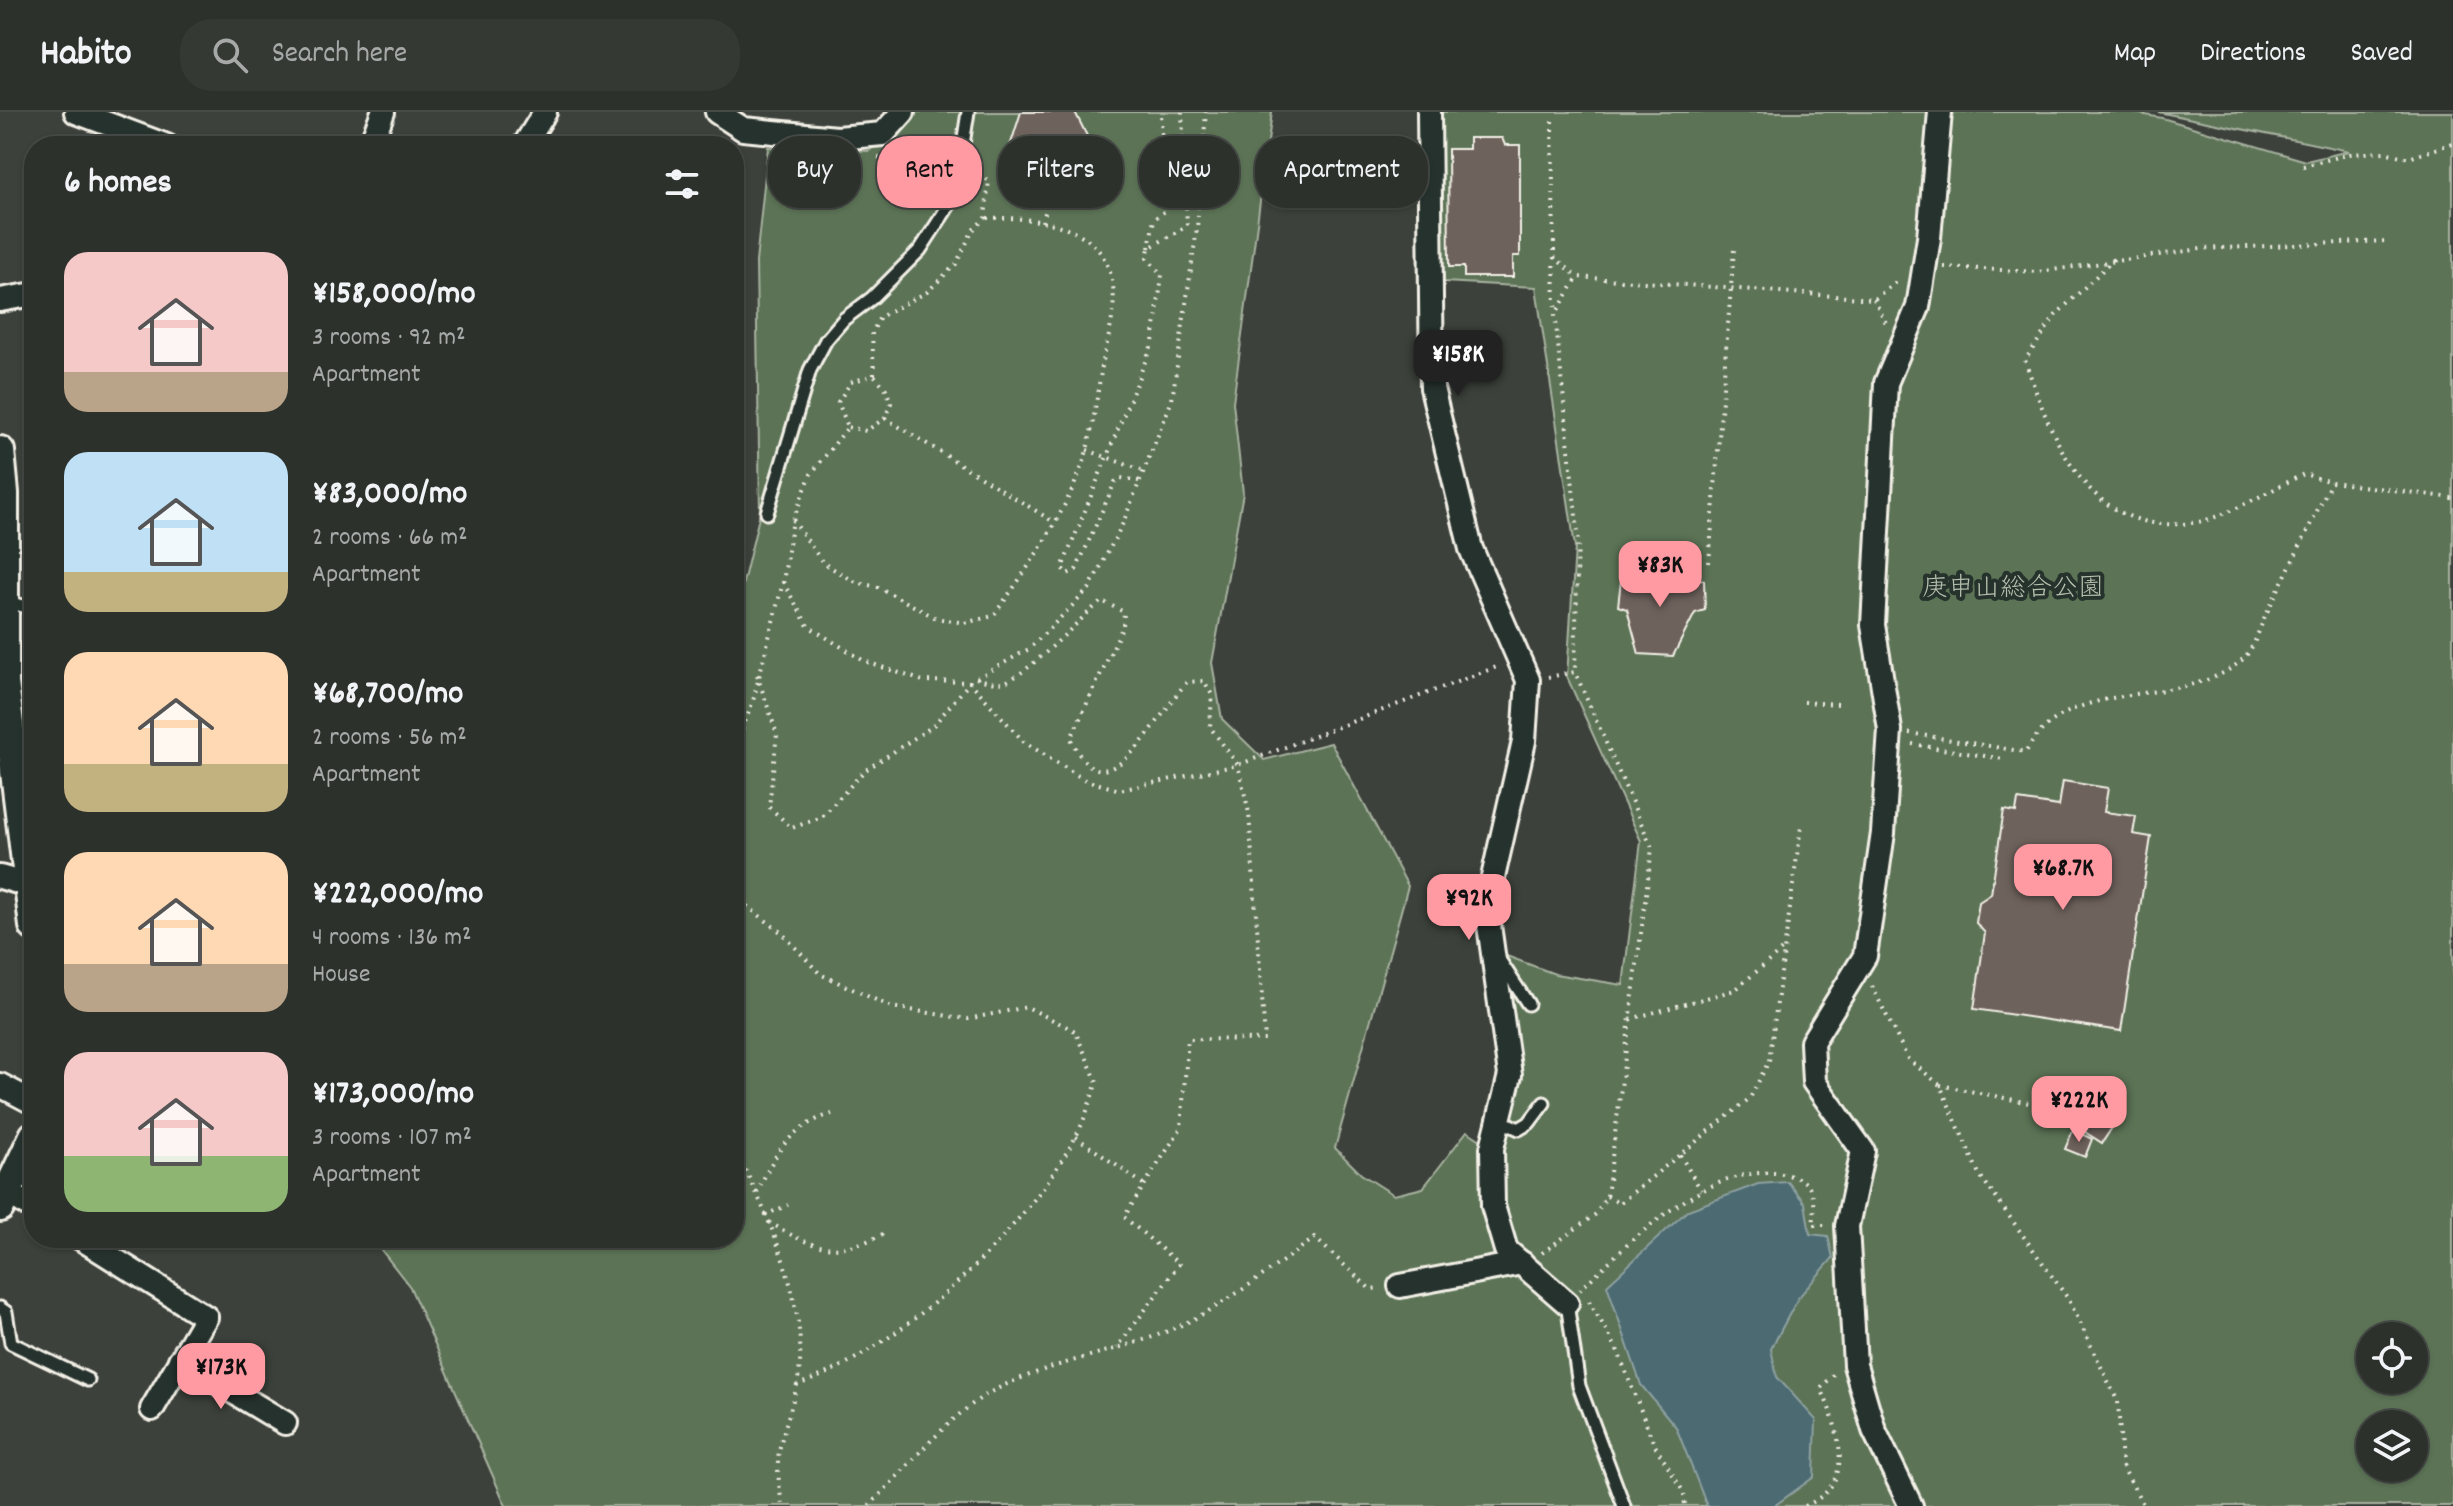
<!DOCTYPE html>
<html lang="en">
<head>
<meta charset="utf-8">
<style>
  body { margin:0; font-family:Dekko,"Klee One",sans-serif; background:#353934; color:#f1f3f6; height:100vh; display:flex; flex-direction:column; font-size:30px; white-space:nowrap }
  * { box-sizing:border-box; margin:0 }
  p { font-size:26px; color:#a7a9a9 }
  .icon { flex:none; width:44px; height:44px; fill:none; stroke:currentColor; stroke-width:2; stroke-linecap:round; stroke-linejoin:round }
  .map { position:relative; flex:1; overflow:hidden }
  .sheet { position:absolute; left:24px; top:24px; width:720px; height:1112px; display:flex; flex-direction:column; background:#2d312c; border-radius:32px; box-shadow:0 2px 6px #0004,0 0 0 2px #484c48 }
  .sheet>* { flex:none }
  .top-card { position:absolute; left:768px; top:24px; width:760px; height:72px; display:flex; gap:16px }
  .fabs { position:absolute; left:2356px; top:1210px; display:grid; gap:16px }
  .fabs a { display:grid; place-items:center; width:72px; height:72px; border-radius:50%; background:#2d312c; box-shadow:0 2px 6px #0004,0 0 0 2px #484c48; font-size:40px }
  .price { position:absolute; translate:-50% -68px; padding:0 18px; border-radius:16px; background:#ff9aa2; color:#111; font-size:26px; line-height:52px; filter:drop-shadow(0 2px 4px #0008) }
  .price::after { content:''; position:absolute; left:50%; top:48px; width:24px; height:18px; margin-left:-12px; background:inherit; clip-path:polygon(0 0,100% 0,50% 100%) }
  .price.current { background:#222; color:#fff }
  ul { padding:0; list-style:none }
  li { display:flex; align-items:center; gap:24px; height:200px; padding:0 40px }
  li span { display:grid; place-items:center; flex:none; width:224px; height:160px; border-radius:24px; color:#555 }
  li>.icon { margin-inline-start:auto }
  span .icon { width:96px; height:96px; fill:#fffc; stroke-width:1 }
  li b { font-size:34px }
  h2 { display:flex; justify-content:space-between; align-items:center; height:96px; padding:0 40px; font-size:34px }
  .pill { padding:0 28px; border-radius:32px; background:#2d312c; box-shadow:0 2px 6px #0004,0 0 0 2px #484c48; font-size:28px; line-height:72px }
  .pill.current { background:#ff9aa2; color:#111 }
  header { display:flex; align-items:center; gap:48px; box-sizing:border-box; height:112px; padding:0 40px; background:#2d312c; border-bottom:2px solid #484c48 }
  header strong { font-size:38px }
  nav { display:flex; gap:44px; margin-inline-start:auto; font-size:28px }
  .search { width:560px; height:72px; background:#353934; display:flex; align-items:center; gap:20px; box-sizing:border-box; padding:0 28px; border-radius:32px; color:#a7a9a9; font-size:30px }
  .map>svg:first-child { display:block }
  .green { fill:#5b7357; stroke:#a8b2a0; stroke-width:2; fill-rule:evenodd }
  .water { fill:#4b6b72; stroke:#8fa1a1; stroke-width:2 }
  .building { fill:#6e625b; stroke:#f4f1e8; stroke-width:2 }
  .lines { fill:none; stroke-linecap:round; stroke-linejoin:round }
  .service-casing { stroke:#f4f1e8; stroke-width:17 }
  .minor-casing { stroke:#f4f1e8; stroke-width:28 }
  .tertiary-casing { stroke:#f4f1e8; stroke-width:34 }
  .path { stroke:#f4f1e8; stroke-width:4; stroke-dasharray:2 6; stroke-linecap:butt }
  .service { stroke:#26332d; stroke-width:11 }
  .minor { stroke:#26332d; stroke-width:22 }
  .tertiary { stroke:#26332d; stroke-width:28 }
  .labels { text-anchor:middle; stroke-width:8; stroke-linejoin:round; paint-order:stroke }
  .park-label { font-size:26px; fill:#b7bfae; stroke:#26332d }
</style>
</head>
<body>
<header>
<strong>Habito</strong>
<div class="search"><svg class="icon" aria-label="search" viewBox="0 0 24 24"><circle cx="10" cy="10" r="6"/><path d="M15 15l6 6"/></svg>Search here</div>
<nav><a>Map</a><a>Directions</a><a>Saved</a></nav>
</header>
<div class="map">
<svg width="2453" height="1394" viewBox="0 0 2453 1394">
  <rect width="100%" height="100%" fill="#3c413b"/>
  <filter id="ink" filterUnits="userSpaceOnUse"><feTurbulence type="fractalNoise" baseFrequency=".0125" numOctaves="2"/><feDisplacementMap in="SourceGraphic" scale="16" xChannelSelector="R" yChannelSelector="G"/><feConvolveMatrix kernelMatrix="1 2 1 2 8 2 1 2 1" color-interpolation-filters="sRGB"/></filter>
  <g filter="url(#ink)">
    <path class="green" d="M914,0H1272L1233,290L1243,381L1212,551L1222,607L1264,648L1331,631L1408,774L1335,1036L1361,1062L1394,1083L1423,1076L1467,1019L1484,1030L1519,969L1504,843L1555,862L1623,873L1641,729L1567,565L1575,435L1536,175L1444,170L1436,0H2129L2162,6L2306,49L2349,39L2158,0H2453V1394H506L410,1175L372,1126H734V508L760,401L756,150L768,35L869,39ZM2370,1224H2414V1268H2370ZM2370,1312H2414V1356H2370Z"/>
    <path class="water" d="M1788,1070L1805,1091L1810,1122L1828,1124L1833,1146L1798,1186L1771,1237L1777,1265L1816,1308L1814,1365L1774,1394H1707L1676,1315L1641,1273L1607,1173L1688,1098L1758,1072Z"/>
    <g class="building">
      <path d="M1021,0H1075L1087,24L1071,38L1062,60L1006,47Z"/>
      <path d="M1469,26H1502L1505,33H1520V144H1513V165H1464V155H1449L1448,37H1469Z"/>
      <path d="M1622,459L1704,468L1705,498L1695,501L1673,544L1639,542L1627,497L1618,494Z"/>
      <path d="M2063,669L2108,676L2104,700L2136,704L2133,722L2151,725L2121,919L1974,897L1985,821L1976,811L1979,790L1991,782L2004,698L2016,700L2018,688L2059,694Z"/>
      <path d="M2095,1003L2113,1014L2102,1031L2085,1020Z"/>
      <path d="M2073,1018L2092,1027L2085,1045L2065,1037Z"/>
    </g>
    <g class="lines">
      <defs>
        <g id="service">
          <path d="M767,401L810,258L826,228L844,207L872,186L920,138L955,84L968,0"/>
          <path d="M4,489L34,497"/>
          <path d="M1500,849L1528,892"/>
          <path d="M1499,1008L1519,1017L1529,1011L1544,991"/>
          <path d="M1567,1191L1579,1274L1624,1394"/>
          <path d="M0,1196L6,1200L11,1231L88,1268"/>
        </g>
        <g id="minor">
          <path d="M76,0L167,34"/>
          <path d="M717,0L743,17L837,26L883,22L903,0"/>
          <path d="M1429,0L1432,276L1471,437L1528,568L1524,629L1489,783L1488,806L1510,963L1492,1036L1493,1094L1506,1138L1567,1191"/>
          <path d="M370,34L383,0"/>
          <path d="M524,34L545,0"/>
          <path d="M0,188L34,182"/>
          <path d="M0,765L28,773"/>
          <path d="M0,973L34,991"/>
          <path d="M7,1080L34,1097"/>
          <path d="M80,1126L206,1205L152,1297"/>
          <path d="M1400,1174L1522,1151"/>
          <path d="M180,1248L285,1311"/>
          <path d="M1911,1394L1874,1318L1855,1253L1847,1114L1863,1039L1814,970L1812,930L1865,844L1883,721L1890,618L1873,513L1886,271L1918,195L1929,126L1940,0"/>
        </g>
        <g id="tertiary">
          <path d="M0,339L4,381V571L34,814"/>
          <path d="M0,1095L34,1024"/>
        </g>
      </defs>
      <use href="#service" class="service-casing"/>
      <use href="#minor" class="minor-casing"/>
      <use href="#tertiary" class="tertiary-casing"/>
      <g class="path">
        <path d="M1552,9L1555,201"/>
        <path d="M878,46L944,56"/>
        <path d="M2303,54L2350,42L2384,40L2409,46L2453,31"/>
        <path d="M1042,110L1053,76"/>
        <path d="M1149,136L1154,107L1165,99L1161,0"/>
        <path d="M1554,145L1578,165"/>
        <path d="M2114,147L2056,203L2025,248C2053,331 2090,429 2198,410C2226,405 2276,375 2304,362L2331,370L2453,386"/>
        <path d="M1944,155L2038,160L2201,137L2387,129"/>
        <path d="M1874,187L1887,213"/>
        <path d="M885,306L1054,410"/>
        <path d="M848,315L866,319L885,306L891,291L886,277L874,263"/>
        <path d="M1087,338L1144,359"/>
        <path d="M1139,369L1121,366L1115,370L1076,458L1067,462L1062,456L1153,230L1162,163L1147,146L1149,136L1187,114L1182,0"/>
        <path d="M793,408L823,451L856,470L878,475L936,506L964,511L993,504C1025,462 1076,386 1088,334C1095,305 1098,274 1104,244C1112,211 1122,174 1102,143C1079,108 1022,105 985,106"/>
        <path d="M1709,451L1734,137"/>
        <path d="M783,470L808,514L864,549L923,569L970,570"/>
        <path d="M757,563L777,622L769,695L792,716L822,705L864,659L933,614L970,570L1024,630L1085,668L1120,678L1238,653L1499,554"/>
        <path d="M1548,565L1575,560L1578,423L1555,203L1578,165L1874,187L1900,167"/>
        <path d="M976,566C983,568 994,572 1001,571C1026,566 1078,507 1102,489L1124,500L1123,514L1071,626C1106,712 1159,599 1187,570L1204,569L1212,583L1210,615L1238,653L1249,701L1265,928L1188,927L1181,1016L1124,1105L1179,1152L1117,1236"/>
        <path d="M977,566L1029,537L1089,477L1123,411L1172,288L1197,116L1206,0"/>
        <path d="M1804,590L1839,592"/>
        <path d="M1909,621L2026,640C2069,559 2189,600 2244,546C2254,536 2260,515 2266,502C2288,458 2310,414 2331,370"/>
        <path d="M1912,632L2003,647"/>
        <path d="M734,640L753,589L783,470L793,408L811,362L848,315L838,290L851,270L874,263L872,221L880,205L927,180L956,152L973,118L985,106L989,68L972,63"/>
        <path d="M734,784L782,821L820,862L891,895L968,907L1027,895L1075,919L1097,970C1090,988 1085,1009 1075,1026C1023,1121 900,1239 797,1273"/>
        <path d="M1872,874L1908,947L1940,973L1979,1062L2069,1188L2118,1290L2122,1354L2144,1394"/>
        <path d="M1630,907L1735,878L1784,836"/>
        <path d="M1940,973L2034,992"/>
        <path d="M1076,1025L1146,1074"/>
        <path d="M734,1037C766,1095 804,1184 800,1251C798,1282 785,1309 779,1339C776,1356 780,1377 782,1394"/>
        <path d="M1680,1043L1701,1078"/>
        <path d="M757,1081C774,1043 789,1014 832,1002"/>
        <path d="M1607,1084L1620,1091L1750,986L1769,949L1801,715"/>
        <path d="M765,1103L788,1093"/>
        <path d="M769,1110C813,1137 837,1146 885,1121"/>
        <path d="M1542,1141L1596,1102L1607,1084L1652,736L1575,560"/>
        <path d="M1580,1178C1631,1128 1714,1043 1792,1064C1816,1070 1816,1092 1813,1113H1828"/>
        <path d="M1589,1189L1617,1237L1654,1332L1684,1381L1685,1394"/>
        <path d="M869,1394C904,1359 938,1316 978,1288C1023,1257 1103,1243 1155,1224C1216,1202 1263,1162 1315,1126L1370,1177L1380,1176"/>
        <path d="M1805,1394C1858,1371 1839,1319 1821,1276L1834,1262"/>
      </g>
      <use href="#service" class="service"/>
      <use href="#minor" class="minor"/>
      <use href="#tertiary" class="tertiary"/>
    </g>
  </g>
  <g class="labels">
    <g class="park-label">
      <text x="2013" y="483">庚申山総合公園</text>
    </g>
  </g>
</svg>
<div class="fabs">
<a><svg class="icon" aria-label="locate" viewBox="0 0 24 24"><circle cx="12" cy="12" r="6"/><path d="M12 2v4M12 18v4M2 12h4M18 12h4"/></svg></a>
<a><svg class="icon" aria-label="layers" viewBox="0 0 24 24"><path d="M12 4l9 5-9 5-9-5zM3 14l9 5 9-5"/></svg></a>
</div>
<b class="price current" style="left:1458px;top:286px">¥158K</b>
<b class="price" style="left:1660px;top:497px">¥83K</b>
<b class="price" style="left:2063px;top:800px">¥68.7K</b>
<b class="price" style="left:1469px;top:830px">¥92K</b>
<b class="price" style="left:2079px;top:1032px">¥222K</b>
<b class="price" style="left:221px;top:1299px">¥173K</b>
<div class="top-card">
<a class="pill">Buy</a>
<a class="pill current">Rent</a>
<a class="pill">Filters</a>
<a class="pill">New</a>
<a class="pill">Apartment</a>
</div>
<section class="sheet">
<h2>6 homes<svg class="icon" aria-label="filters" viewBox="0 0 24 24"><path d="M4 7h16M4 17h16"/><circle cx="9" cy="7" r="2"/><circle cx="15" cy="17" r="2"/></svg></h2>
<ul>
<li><span style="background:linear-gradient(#f6c9c9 75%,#b9a48a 0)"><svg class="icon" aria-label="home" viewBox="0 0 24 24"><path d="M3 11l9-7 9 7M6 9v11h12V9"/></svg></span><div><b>¥158,000/mo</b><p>3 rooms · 92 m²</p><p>Apartment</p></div></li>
<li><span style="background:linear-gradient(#bfe0f5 75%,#c2b280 0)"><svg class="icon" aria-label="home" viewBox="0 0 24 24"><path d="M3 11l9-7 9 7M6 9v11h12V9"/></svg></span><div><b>¥83,000/mo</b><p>2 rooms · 66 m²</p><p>Apartment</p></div></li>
<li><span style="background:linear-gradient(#ffd9b3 70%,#c2b280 0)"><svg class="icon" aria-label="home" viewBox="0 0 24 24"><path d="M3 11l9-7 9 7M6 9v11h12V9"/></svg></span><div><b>¥68,700/mo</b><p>2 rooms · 56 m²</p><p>Apartment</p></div></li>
<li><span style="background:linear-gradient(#ffd9b3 70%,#b9a48a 0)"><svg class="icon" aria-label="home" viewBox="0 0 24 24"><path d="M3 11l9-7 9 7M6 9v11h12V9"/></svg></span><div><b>¥222,000/mo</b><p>4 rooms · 136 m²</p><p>House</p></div></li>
<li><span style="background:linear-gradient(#f6c9c9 65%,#8fb573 0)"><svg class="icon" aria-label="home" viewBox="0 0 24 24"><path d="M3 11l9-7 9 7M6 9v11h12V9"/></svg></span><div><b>¥173,000/mo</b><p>3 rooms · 107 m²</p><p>Apartment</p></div></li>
</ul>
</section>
</div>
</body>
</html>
